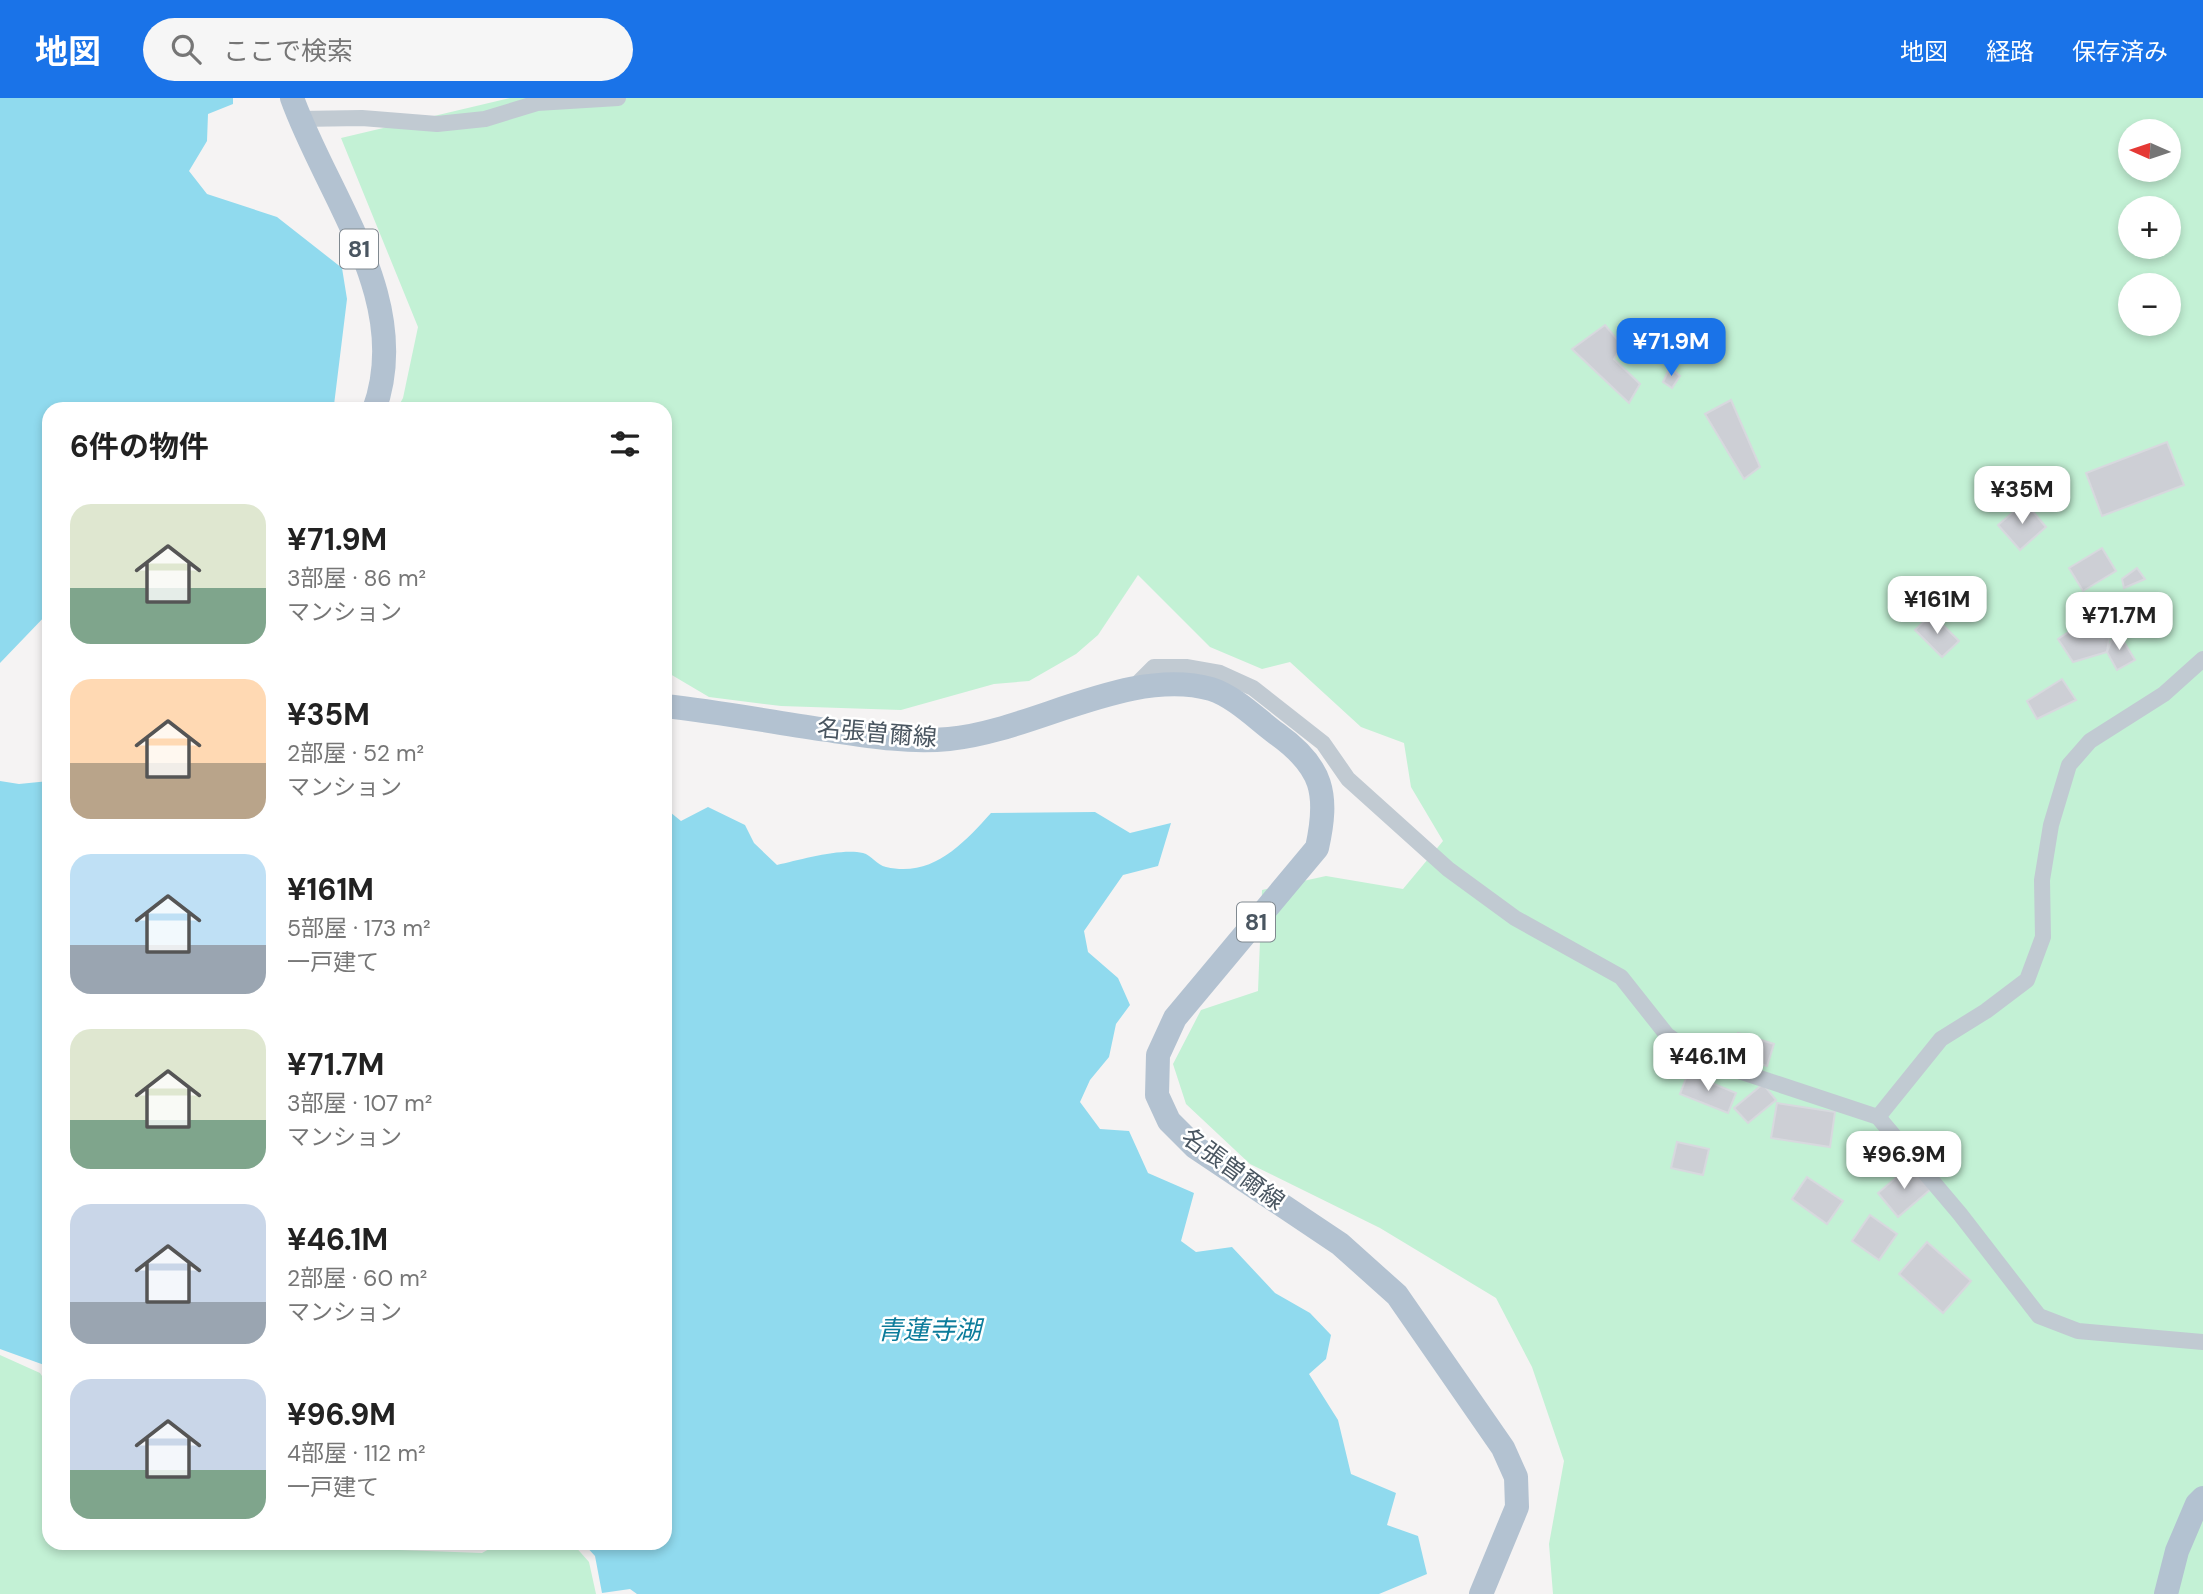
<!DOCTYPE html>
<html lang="ja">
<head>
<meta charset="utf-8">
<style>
  body { margin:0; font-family:"DM Sans","Noto Sans JP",sans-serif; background:#f6f6f6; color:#222; height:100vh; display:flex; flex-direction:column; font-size:26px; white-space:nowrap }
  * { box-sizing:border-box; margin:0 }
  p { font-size:23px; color:#767676 }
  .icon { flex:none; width:38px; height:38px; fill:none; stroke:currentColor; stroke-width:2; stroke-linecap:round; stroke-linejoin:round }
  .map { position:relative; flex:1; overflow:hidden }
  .drawer { position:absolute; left:42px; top:304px; width:630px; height:1148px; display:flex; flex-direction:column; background:#fff; border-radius:21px; box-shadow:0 4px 10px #0003 }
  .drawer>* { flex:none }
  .needle { width:46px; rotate:273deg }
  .fabs { position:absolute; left:2118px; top:21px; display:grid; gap:14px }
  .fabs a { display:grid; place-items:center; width:63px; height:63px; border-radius:50%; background:#fff; box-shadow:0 4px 10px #0003; font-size:35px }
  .price { position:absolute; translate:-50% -60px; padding:0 16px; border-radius:14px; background:#fff; color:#222; font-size:23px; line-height:46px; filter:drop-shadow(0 2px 4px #0008) }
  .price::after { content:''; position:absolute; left:50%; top:42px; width:21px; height:16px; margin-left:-10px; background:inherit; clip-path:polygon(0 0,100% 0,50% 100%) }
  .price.current { background:#1a73e8; color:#fff }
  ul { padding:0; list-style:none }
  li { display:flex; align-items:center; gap:21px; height:175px; padding:0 28px }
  li span { display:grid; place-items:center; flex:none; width:196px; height:140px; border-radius:21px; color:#555 }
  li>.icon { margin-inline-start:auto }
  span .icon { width:84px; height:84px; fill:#fffc; stroke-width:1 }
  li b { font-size:30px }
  h2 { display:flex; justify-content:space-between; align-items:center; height:84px; padding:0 28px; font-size:30px }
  header { display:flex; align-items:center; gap:42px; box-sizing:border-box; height:98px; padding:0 35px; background:#1a73e8; color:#fff }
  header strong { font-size:33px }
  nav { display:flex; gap:38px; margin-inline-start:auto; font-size:24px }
  .search { width:490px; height:63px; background:#f6f6f6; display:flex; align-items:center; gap:18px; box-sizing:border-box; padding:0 24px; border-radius:38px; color:#767676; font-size:26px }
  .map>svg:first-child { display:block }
  .green { fill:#c3f1d5; fill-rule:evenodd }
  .water { fill:#90daee }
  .building { fill:#cdcfd5; stroke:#d7d9de; stroke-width:2 }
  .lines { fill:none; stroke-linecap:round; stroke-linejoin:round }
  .minor { stroke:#c1cad2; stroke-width:16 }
  .primary { stroke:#b3c2d1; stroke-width:24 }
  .labels { text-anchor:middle; stroke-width:5; stroke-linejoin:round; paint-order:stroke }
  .shield { fill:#fff; stroke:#808990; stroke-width:2 }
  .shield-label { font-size:23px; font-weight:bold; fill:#4a5661 }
  .street-label { font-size:24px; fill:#4a5661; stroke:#fff }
  .water-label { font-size:26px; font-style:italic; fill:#0c7c9b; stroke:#fff }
</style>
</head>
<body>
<header>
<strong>地図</strong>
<div class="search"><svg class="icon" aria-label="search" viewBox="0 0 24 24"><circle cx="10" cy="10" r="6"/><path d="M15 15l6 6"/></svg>ここで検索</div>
<nav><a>地図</a><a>経路</a><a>保存済み</a></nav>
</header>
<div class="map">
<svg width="2203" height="1496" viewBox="0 0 2203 1496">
  <rect width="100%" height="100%" fill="#f5f3f3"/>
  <g class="green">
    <path d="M510,0H2203V1496H1553L1549,1446L1564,1363L1532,1269L1496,1200L1380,1130L1250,1066L1186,1006L1173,966L1201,912L1258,893L1262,792L1326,778L1403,791L1443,743L1411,689L1404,645L1361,629L1290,564L1262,571L1210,549L1138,477L1098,537L1076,556L1029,583L994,586L901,612L781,608L709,599L665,573V312L397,311L403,300L418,229L341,40ZM2130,33H2168V72H2130ZM2130,110H2168V149H2130ZM2130,187H2168V226H2130Z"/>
    <path d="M0,1257L40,1275L49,1289V1446H394L400,1452L482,1455L498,1446H573L589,1464L596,1496H0Z"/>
  </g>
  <g class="water">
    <path d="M0,0H233V6L208,16L207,43L189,73L207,96L277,119L342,170L347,201L334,307L327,311L49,312V514L0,565Z"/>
    <path d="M0,683L19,686L49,683V1271L47,1268L0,1251Z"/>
    <path d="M708,709L745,727L754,745L777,767C800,762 840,750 863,755C871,757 877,767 886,769C932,780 963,746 991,715L1095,714L1130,735L1171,725L1158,768L1123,777L1084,833L1088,854L1118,880L1130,907L1116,926L1109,959L1090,982L1080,1004L1100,1031L1129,1033L1148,1075L1194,1095L1181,1143L1196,1154L1232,1149L1275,1195L1310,1215L1331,1237L1326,1261L1309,1276L1338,1322L1351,1376L1396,1395L1387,1427L1418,1438L1427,1476L1379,1496H637L630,1491L602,1495L595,1458L584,1446H665V710L681,723Z"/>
  </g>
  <g class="building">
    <path d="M1605,227L1622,247L1614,261L1640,286L1629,305L1572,251Z"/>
    <path d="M1670,269L1680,278L1672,290L1663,284Z"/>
    <path d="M1731,302L1760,369L1744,381L1705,316Z"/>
    <path d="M2167,344L2184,387L2102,418L2086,375Z"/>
    <path d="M2025,404L2046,429L2020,452L1998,427Z"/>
    <path d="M2102,450L2116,473L2083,493L2069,470Z"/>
    <path d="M2137,470L2145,481L2124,490L2122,481Z"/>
    <path d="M1932,516L1959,543L1942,559L1915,532Z"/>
    <path d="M2094,517L2109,541L2107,554L2073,564L2058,541Z"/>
    <path d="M2116,531L2135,562L2117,572L2107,554Z"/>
    <path d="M2062,581L2076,602L2037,621L2027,603Z"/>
    <path d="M1738,935L1774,946L1767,968L1731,956Z"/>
    <path d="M1688,975L1736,995L1728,1015L1680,996Z"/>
    <path d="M1763,986L1776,1002L1748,1025L1734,1010Z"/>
    <path d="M1777,1005L1835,1014L1830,1049L1771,1040Z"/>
    <path d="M1677,1044L1709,1051L1703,1077L1671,1070Z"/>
    <path d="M1911,1067L1931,1091L1898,1119L1878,1095Z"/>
    <path d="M1807,1079L1843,1103L1827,1126L1792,1101Z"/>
    <path d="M1870,1117L1897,1136L1879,1162L1852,1143Z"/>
    <path d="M1927,1144L1971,1183L1943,1215L1899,1176Z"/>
  </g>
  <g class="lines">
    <g class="minor">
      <path d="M299,21L362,20L437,26L485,21L537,5L618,0"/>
      <path d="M1133,590L1154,569H1186L1220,575L1253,590L1323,645L1348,681L1448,771L1515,820L1621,879L1667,937L1699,960L1878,1019L1960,1116L2039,1218L2078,1233L2203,1244"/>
      <path d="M1878,1019L1941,941L1986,913L2027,882L2043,839L2042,782L2051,727L2069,667L2090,643L2164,596L2203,561"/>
    </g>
    <g class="primary">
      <path d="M292,0C327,98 414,203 374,312"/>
      <path d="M665,608C719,614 773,624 827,632C867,638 908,645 949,641C1030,634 1130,568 1211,591C1234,598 1258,622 1277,636C1323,669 1329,696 1317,750L1175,920L1158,957L1157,997L1169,1023L1195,1049L1340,1146L1397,1197L1503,1350L1516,1379L1517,1409L1481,1496"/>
      <path d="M2166,1496L2177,1453L2197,1406L2203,1400"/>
    </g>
  </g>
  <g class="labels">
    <g class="shield">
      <rect x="340" y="131.5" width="38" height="39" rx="5"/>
      <rect x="1237" y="804.5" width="38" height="39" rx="5"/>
    </g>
    <g class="shield-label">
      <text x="359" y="159">81</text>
      <text x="1256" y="832">81</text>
    </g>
    <g class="street-label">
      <text transform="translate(877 635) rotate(5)" y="8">名張曽爾線</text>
      <text transform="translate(1233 1071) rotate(36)" y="8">名張曽爾線</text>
    </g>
    <g class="water-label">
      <text x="929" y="1241">青蓮寺湖</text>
    </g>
  </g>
</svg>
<div class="fabs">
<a><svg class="needle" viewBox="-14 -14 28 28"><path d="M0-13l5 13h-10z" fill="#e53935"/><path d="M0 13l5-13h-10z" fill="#767676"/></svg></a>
<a>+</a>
<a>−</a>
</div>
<b class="price current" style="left:1671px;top:280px">¥71.9M</b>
<b class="price" style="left:2022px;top:428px">¥35M</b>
<b class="price" style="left:1937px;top:538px">¥161M</b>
<b class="price" style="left:2119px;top:554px">¥71.7M</b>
<b class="price" style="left:1708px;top:995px">¥46.1M</b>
<b class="price" style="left:1904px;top:1093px">¥96.9M</b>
<section class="drawer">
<h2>6件の物件<svg class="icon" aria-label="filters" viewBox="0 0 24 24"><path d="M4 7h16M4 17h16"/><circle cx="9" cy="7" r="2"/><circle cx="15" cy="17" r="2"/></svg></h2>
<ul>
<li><span style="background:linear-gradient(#dfe7d0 60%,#7fa58c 0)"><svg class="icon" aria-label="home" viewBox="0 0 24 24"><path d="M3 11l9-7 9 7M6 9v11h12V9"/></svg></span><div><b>¥71.9M</b><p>3部屋 · 86 m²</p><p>マンション</p></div></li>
<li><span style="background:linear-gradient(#ffd9b3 60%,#b9a48a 0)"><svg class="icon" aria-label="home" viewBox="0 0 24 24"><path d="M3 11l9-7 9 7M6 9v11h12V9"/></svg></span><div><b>¥35M</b><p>2部屋 · 52 m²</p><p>マンション</p></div></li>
<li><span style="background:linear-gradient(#bfe0f5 65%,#9aa5b1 0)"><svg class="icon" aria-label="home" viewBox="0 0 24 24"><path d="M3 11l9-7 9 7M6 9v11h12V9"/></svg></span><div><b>¥161M</b><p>5部屋 · 173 m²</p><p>一戸建て</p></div></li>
<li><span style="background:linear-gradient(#dfe7d0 65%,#7fa58c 0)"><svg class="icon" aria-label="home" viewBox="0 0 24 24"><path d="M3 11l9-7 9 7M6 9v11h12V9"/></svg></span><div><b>¥71.7M</b><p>3部屋 · 107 m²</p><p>マンション</p></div></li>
<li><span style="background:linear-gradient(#c9d6e8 70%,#9aa5b1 0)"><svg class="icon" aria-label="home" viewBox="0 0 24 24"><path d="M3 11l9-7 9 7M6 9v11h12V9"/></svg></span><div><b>¥46.1M</b><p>2部屋 · 60 m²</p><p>マンション</p></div></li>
<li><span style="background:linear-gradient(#c9d6e8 65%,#7fa58c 0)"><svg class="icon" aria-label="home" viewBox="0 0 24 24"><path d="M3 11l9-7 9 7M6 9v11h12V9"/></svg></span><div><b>¥96.9M</b><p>4部屋 · 112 m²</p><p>一戸建て</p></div></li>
</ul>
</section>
</div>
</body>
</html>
